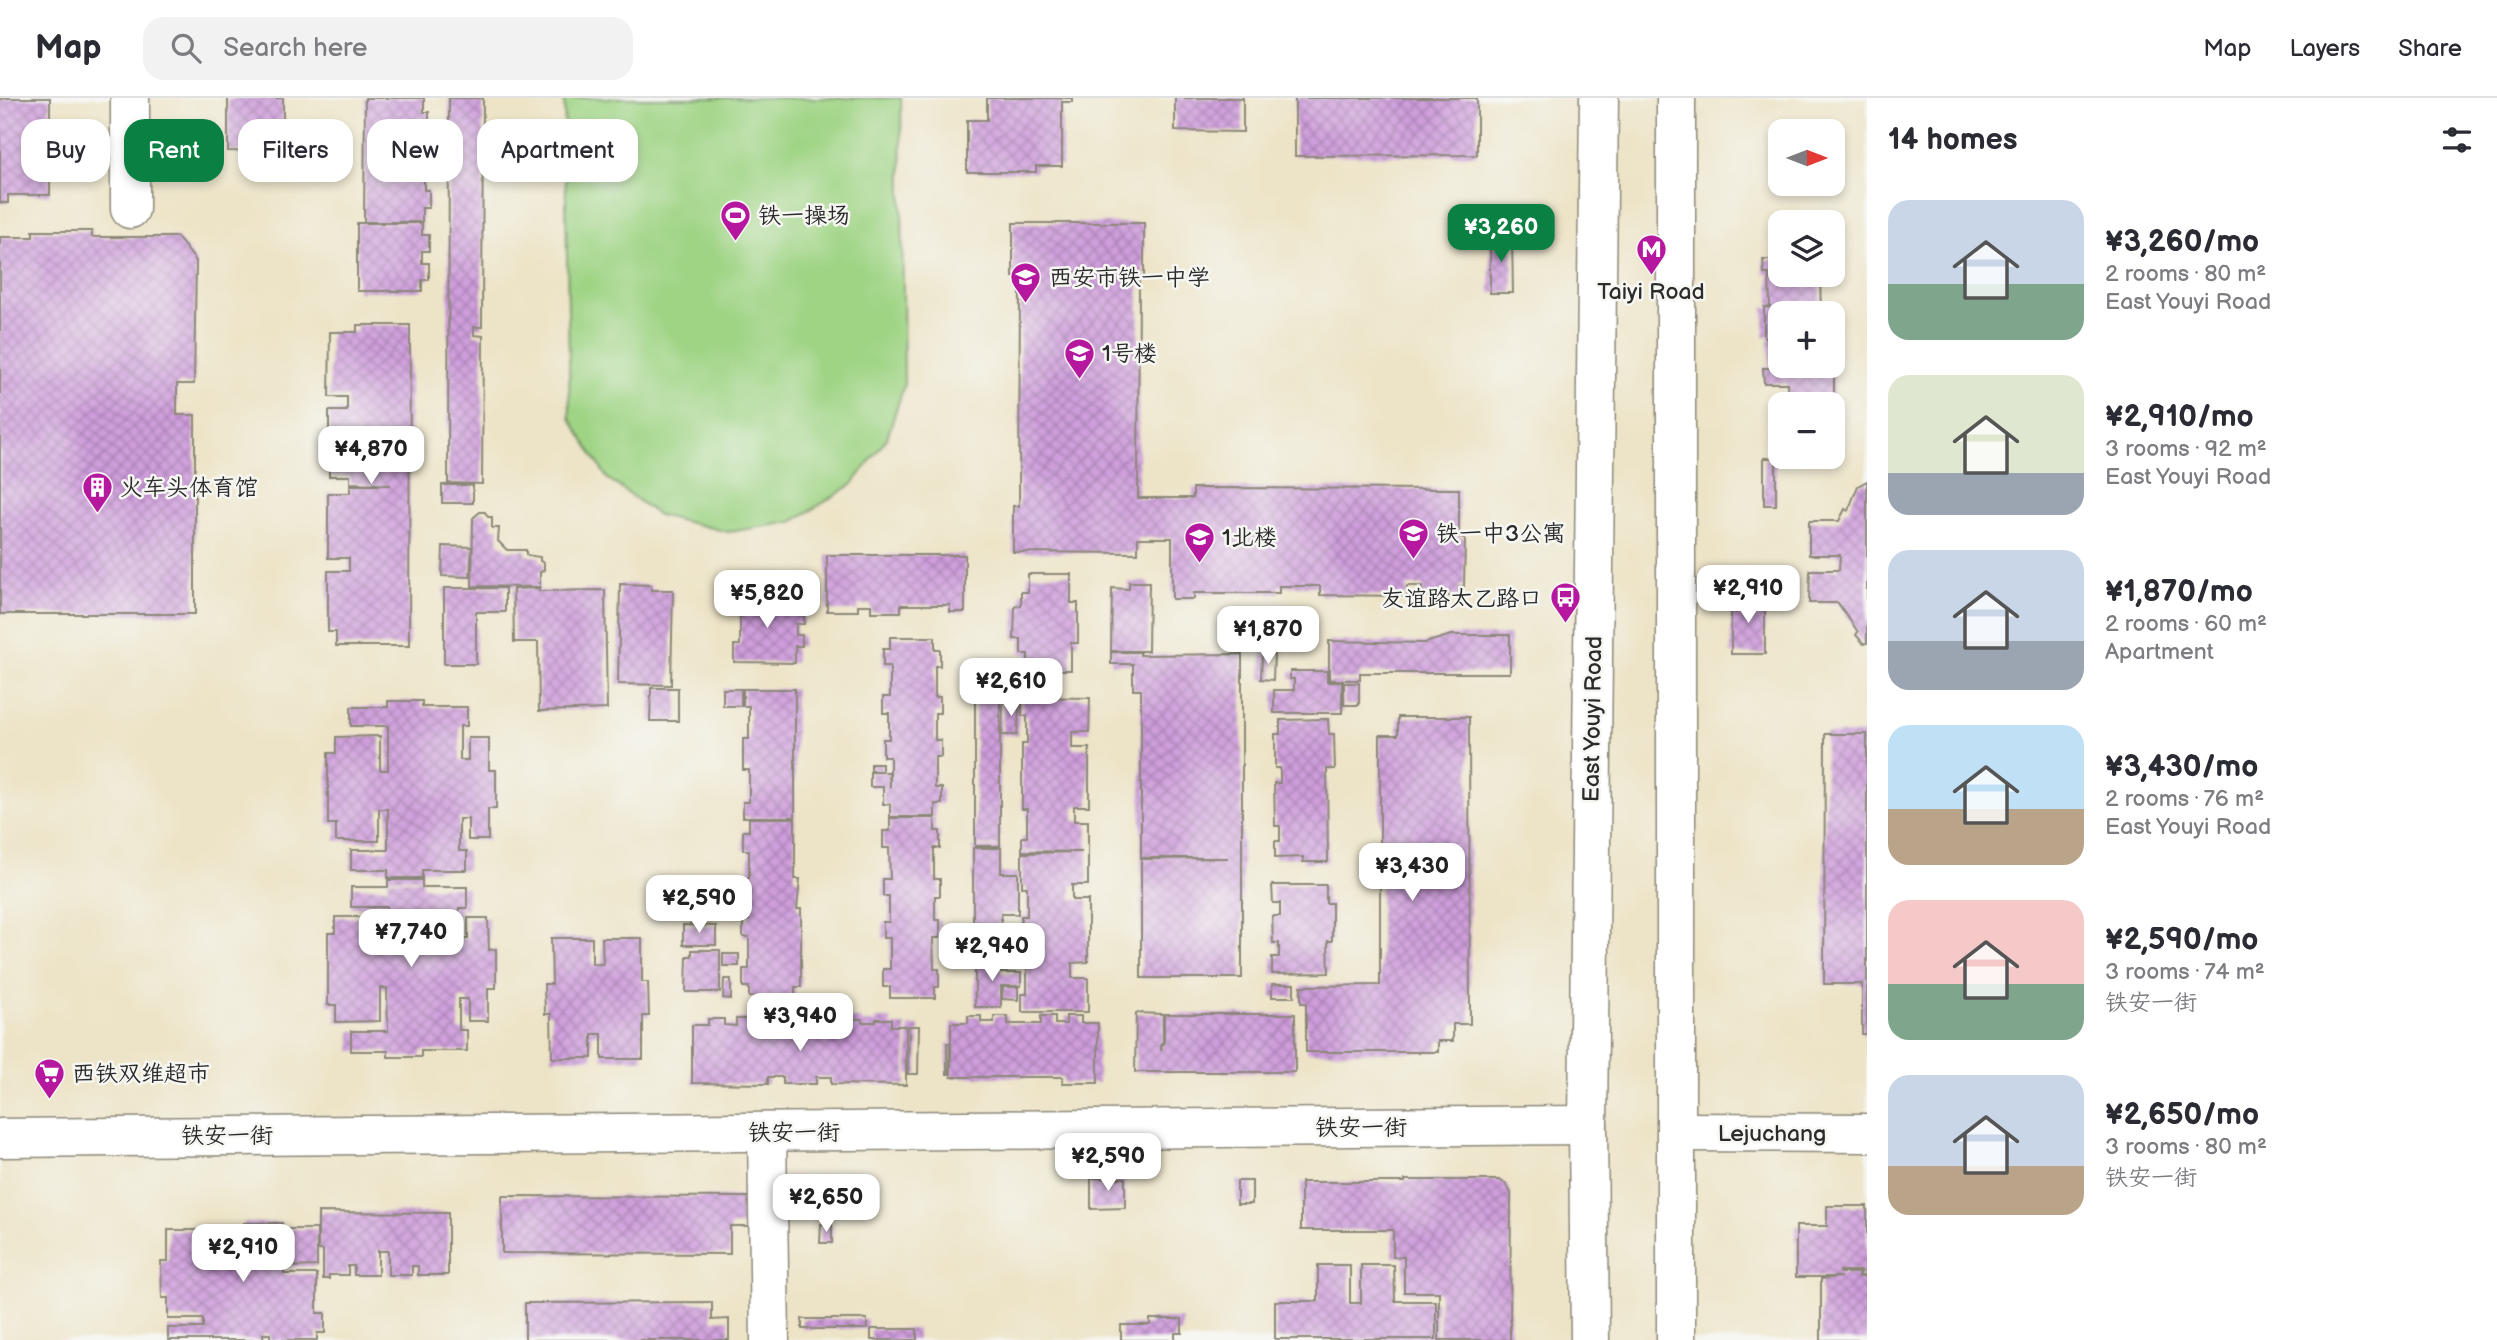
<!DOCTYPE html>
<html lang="en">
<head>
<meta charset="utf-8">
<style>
  body { margin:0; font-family:"Balsamiq Sans","LXGW WenKai TC",sans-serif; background:#f2f2f3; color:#2b2b33; height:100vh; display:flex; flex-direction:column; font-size:26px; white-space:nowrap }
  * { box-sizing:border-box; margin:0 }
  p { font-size:23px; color:#7c7c81 }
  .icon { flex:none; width:38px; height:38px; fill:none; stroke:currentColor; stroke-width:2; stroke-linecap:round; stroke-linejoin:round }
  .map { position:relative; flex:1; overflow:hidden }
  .drawer { display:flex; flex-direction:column; background:#fff; width:630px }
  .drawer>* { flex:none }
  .banner { position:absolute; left:21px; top:21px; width:665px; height:63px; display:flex; gap:14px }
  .needle { width:46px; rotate:90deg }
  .tools { position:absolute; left:1768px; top:21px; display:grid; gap:14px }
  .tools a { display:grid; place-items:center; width:77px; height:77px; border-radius:14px; background:#fff; box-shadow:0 4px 10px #0003; font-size:35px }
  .price { position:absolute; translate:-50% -60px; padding:0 16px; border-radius:14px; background:#fff; color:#222; font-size:23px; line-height:46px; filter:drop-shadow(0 2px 4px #0008) }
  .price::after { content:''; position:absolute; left:50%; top:42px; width:21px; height:16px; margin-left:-10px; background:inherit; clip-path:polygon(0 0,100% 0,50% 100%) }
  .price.on { background:#0b8043; color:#fff }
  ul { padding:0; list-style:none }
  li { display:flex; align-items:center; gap:21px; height:175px; padding:0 21px }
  li span { display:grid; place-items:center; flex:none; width:196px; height:140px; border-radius:21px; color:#555 }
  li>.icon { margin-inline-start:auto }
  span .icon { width:84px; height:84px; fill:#fffc; stroke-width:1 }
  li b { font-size:30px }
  h2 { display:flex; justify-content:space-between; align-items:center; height:84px; padding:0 21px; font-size:30px }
  .tag { padding:0 24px; border-radius:21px; background:#fff; box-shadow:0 4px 10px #0003; font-size:24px; line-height:63px }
  .tag.on { background:#0b8043; color:#fff }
  header { display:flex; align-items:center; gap:42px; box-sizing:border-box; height:98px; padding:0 35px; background:#fff; border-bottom:2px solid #e1e1e2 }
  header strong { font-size:33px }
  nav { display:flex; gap:38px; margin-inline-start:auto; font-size:24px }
  .search { width:490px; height:63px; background:#f2f2f3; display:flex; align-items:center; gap:18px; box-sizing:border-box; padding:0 24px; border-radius:21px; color:#7c7c81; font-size:26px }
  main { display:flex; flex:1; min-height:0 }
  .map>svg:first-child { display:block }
  .grass { fill:#9fd484; stroke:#658058; stroke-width:2 }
  .building { fill:url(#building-cross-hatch) }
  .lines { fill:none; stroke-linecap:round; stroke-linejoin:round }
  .minor-casing { stroke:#8c8879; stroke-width:41 }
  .major-casing { stroke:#8c8879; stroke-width:41 }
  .minor { stroke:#fff; stroke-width:38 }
  .major { stroke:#fff; stroke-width:38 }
  .labels { text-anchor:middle; stroke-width:5; stroke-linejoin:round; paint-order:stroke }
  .poi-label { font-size:23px; fill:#2b2b2b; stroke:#f6f6f2; text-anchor:start }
  .street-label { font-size:23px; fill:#2b2b2b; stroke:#f6f6f2 }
</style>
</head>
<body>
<header>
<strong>Map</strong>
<div class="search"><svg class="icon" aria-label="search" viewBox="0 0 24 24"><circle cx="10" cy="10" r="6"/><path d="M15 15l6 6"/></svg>Search here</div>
<nav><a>Map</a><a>Layers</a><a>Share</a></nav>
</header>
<main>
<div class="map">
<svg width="1867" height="1242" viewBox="0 0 1867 1242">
  <defs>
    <pattern id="building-cross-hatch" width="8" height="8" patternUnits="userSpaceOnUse" patternTransform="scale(1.75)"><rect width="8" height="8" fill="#cf9edc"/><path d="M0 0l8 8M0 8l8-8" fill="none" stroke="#a881b3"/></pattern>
  </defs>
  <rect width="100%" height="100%" fill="#f6f6f2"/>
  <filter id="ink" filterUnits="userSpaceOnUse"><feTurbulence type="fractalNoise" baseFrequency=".0143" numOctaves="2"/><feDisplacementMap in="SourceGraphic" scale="14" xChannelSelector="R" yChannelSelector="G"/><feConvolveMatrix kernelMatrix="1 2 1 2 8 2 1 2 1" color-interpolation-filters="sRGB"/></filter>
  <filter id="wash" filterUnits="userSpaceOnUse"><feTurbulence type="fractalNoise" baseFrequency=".00686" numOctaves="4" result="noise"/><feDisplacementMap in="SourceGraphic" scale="28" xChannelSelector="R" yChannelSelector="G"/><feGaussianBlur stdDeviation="1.57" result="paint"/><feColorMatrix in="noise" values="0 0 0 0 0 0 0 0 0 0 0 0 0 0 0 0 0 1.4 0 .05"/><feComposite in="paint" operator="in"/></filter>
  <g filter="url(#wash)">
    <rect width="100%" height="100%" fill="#ede4c7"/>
    <path class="grass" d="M564,0H901L904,287L887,340L853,386L792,424L728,434L658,417L607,380L570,320Z"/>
    <g id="blocks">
      <g class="building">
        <path d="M7,0H50V97H8V105H0V1Z"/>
        <path d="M228,0H283V54L228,53Z"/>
        <path d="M365,0H424V14H429V32H422V60H429V79H424V92H429V110H422V124H364Z"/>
        <path d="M449,0H483L482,229H474V237L483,238L482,386L448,385Z"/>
        <path d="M987,0H1072V4H1062V68H1036V74H967V22H987Z"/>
        <path d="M1175,0H1243V34L1175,33Z"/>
        <path d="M1295,0H1477V57L1295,58Z"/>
        <path d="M357,125H422V137H429V153H422V165H429V182H422V193H357Z"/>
        <path d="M1013,125H1144V178H1139L1138,400H1193V390L1459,391V439L1465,440L1464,488H1459V498H1422V488H1407V498L1320,497V488H1279V495H1194V501H1172V440H1138V455L1013,454V408H1019L1020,179H1013Z"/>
        <path d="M33,133H92V139H177L196,163L194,286H177V317H195V516H0V139H33Z"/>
        <path d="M1490,137H1512L1513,195H1490Z"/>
        <path d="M1763,162H1780V177H1820L1821,215H1780V268L1834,269V301H1799V305H1788L1787,285H1764L1763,270H1770L1769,239H1764V209H1770L1769,176H1764Z"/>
        <path d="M357,227H410L409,548H336V534H328V473H349V460H328V395H350V387H391L350,385V378H329V313H347V299H329L330,234H357Z"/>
        <rect x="1764" y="360" width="12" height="47"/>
        <path d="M1867,383V545L1864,546L1856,537L1858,534L1838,505H1809L1810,472H1839L1840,457H1809V423H1839L1845,411L1848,413L1858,388Z"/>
        <rect x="442" y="387" width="31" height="18"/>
        <path d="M480,414H485L488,419H492V430H499L498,443L507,452H526V457L540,459V463L544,465V472L540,474V489L472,488L473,420Z"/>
        <path d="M443,448L472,449L470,479L442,478Z"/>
        <path d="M827,457H965V514H950V507H901V514H871V507H858V513H827Z"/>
        <path d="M1028,476H1071V505H1078V545H1071V572H1028V556H1021V541H1014L1015,508H1021V494H1028Z"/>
        <path d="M1129,484H1149L1148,553H1111L1112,490L1129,491Z"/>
        <path d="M620,486L651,487V492H673L671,587L618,586Z"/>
        <path d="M444,490H505V514H476V566H444Z"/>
        <path d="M539,490V493L605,492L607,611L539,613L538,544H514L513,491Z"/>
        <rect x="1731" y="498" width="34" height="58"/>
        <path d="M734,499H795V514H804V526H796V537H802V548H795V565L734,564V547H740V517H734Z"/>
        <path d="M1451,537H1510V575H1360V582H1329V543L1425,545Z"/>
        <path d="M890,539H935V552H940V568H935V599H940V615H935V642H941V659H935V690H942V706H935V719H890V706H883V689H870V674H889L890,690V659H883V641H889V615H883V599H890V568H883V551H890Z"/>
        <path d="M1111,554H1140V557L1242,556V880H1141V761L1228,760H1141V592H1133V566H1111Z"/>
        <path d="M1262,555L1274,556L1273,582L1261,581Z"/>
        <path d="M976,563H992L991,577H976Z"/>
        <path d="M1290,573H1327V584H1342V615H1274V592H1294V581H1290Z"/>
        <rect x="1344" y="585" width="15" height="22"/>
        <path d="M651,590H678V623H650Z"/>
        <rect x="723" y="591" width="18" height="17"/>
        <path d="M743,591H795V719H743V704H749V672H743V641H749V608H743Z"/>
        <path d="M1022,599L1090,600L1089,634H1072V650H1089V708H1074V723H1088V787H1072V802H1088V864L1072,865V880H1088V914H1022V896H1027V867H1021V818H1027V789H1022V755L1082,754L1022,753V739H1027V711H1022V646H1027V618H1022Z"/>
        <rect x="975" y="600" width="25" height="148"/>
        <path d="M388,603H422V609H467V628H460V662H468V640H489V672H496V711H488V742H468V721H459V753H467V772H422V780H388V772H351V752H388V711H379V743H336V726H328V655H336V639L380,638V672H388V628H351V609H388Z"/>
        <path d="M1003,604H1020L1017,637H1002Z"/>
        <path d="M1398,619H1469L1470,926H1453V943H1438V954H1306V905H1301V888L1380,887V637H1398Z"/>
        <path d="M1328,621L1329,636H1334L1335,671H1327L1328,764H1303V759L1275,760V743H1280V728H1275L1274,685H1280V670H1275V636H1280V622Z"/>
        <path d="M1825,636H1867V936H1862V886H1824Z"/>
        <rect x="871" y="666" width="11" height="7"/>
        <path d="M749,720H795V781H800L797,811H801V889H795V899H749V889H743V871H749V839H743V822H749V799H743V780H749V752H743V733H749Z"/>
        <path d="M890,720H935V733H940V750H934V781H940V798H935V822H940V840H933L934,871H939V889H935V900H890V889H883V871H890V840H883V824H889V798H883V781H890L889,750H883V733H890Z"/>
        <path d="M973,750H1001V775H1018V816H1001V849H973Z"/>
        <path d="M388,782H422V789H467V810H459V841H468V820H488L489,852L496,851V890H488V923H468V901H459V932H467V953H421V959H388V953H351V933H388L387,890H380V923L336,924V907H328V835H335V819H380V852L388,851L387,809H351V789H388Z"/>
        <path d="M1272,787H1326V805H1332V843H1328L1329,875L1272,876V859H1279V845H1273L1272,818H1280V805H1273Z"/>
        <path d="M683,827L716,828V847H683Z"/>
        <path d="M551,840H592V866H603L602,840H642V884H648L649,918H643V961H602V936H592V960H552L551,916H545L544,886H552Z"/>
        <rect x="974" y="850" width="25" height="11"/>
        <path d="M692,852H720V894H686L687,858H692Z"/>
        <rect x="723" y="856" width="16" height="12"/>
        <path d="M975,862H1001V875H1021V888H1001V909H975Z"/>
        <path d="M724,881H731V901L723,900Z"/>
        <rect x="1272" y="886" width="22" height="13"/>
        <path d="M1003,889H1018V902L1002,901Z"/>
        <path d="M1136,915L1163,916V945H1161V953L1162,946H1164V916H1295V974H1135Z"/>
        <path d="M968,918H981V924H994V918H1008V926H1041V918H1055V926H1066V918H1081V925H1098V985H1063V979H951V925H968Z"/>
        <path d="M708,921H724V927L736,928V921H753V928H783V921H816V928H847V921H862V924H876V921H891V928H906V987L831,986V979H816V986H783V979H768V986L692,985V927H708Z"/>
        <path d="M909,928H919L918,976H908Z"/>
        <path d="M947,945H950L949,976H947Z"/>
        <path d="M1091,1080H1125V1110L1091,1111Z"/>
        <path d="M1405,1082H1499L1506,1086L1511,1095L1510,1242H1439V1194H1404V1159H1393V1132H1301V1084H1405Z"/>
        <rect x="1237" y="1083" width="15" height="23"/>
        <path d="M502,1098L753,1099V1128H730V1156L502,1155Z"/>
        <path d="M1827,1108H1867V1174H1864L1867,1178H1860V1173H1840V1175H1858V1179H1867V1242H1821V1181L1841,1179H1796V1128H1827Z"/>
        <path d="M318,1114L448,1115V1177H418V1168H412V1177H388V1153H378V1177H354V1168H348V1177H329V1181H323V1152H318Z"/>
        <path d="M244,1125H282V1131H317V1168L284,1169V1176H317V1215H325V1235H317V1242H270V1236H263V1242H168V1230H203V1221H168V1200H162L161,1163H168V1132H215V1162H223V1148H229V1132H244Z"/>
        <path d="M821,1126H832V1145H820Z"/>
        <path d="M1318,1167H1350V1205H1361V1167H1394L1395,1203H1436V1241H1275V1203H1318Z"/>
        <path d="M712,1204V1222L729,1221V1242H525V1205Z"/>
        <rect x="802" y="1221" width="65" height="10"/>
        <path d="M1150,1221H1182V1235H1175V1242H1121V1227H1150Z"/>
        <rect x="871" y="1231" width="46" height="11"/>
      </g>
    </g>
  </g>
  <g filter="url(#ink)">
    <use href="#blocks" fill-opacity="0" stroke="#8c8879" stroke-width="2"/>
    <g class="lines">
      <defs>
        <g id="minor">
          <path d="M130,0V111"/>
          <path d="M767,1034L770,1242"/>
          <path d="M1678,1034L1867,1035"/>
          <path d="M0,1040L1588,1027"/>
        </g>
        <g id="major">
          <path d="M1676,0V1242"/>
          <path d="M1590,1242L1588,1027L1599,0"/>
        </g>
      </defs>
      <use href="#minor" class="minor-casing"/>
      <use href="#major" class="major-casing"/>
      <use href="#minor" class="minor"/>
      <use href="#major" class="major"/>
    </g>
  </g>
  <defs>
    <symbol id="stadium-pin" viewBox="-11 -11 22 30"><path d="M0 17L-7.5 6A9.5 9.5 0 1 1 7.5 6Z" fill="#b5179e" stroke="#f6f6f2"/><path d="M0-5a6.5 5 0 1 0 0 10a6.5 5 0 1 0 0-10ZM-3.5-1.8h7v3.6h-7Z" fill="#fff"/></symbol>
    <symbol id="metro-pin" viewBox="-11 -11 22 30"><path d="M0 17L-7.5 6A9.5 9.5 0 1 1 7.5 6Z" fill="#b5179e" stroke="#f6f6f2"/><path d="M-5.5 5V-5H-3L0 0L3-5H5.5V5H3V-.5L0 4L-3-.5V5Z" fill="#fff"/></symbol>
    <symbol id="school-pin" viewBox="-11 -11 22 30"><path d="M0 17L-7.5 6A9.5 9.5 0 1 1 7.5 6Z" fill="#b5179e" stroke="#f6f6f2"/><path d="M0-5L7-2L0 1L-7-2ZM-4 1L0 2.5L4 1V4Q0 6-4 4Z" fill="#fff"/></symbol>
    <symbol id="building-pin" viewBox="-11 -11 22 30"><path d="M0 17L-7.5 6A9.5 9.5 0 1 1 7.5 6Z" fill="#b5179e" stroke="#f6f6f2"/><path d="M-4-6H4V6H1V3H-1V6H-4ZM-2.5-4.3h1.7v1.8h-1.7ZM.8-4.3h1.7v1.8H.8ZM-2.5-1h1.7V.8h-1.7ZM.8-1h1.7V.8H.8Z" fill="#fff"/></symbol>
    <symbol id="bus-pin" viewBox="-11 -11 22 30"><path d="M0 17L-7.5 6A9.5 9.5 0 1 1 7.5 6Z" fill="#b5179e" stroke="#f6f6f2"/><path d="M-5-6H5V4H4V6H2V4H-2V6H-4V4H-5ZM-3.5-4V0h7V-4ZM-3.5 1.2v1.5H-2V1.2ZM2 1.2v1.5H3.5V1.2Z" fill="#fff"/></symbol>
    <symbol id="supermarket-pin" viewBox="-11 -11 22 30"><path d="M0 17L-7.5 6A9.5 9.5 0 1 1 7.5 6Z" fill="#b5179e" stroke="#f6f6f2"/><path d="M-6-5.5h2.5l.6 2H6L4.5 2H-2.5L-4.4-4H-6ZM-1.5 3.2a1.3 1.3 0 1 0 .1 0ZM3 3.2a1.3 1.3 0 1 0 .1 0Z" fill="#fff"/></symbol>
  </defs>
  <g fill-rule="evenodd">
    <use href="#stadium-pin" x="718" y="100" width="35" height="47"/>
    <use href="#metro-pin" x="1634" y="134" width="35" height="47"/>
    <use href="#school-pin" x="1008" y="162" width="35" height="47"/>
    <use href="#school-pin" x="1062" y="238" width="35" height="47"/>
    <use href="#building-pin" x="80" y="372" width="35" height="47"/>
    <use href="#school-pin" x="1396" y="418" width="35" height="47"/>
    <use href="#school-pin" x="1182" y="422" width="35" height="47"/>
    <use href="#bus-pin" x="1548" y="482" width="35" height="47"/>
    <use href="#supermarket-pin" x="32" y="958" width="35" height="47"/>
  </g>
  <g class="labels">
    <g class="poi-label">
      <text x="758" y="125">铁一操场</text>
      <text x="1049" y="187">西安市铁一中学</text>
      <text x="1651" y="201" text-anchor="middle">Taiyi Road</text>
      <text x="1102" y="263">1号楼</text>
      <text x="120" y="397">火车头体育馆</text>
      <text x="1436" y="443">铁一中3公寓</text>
      <text x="1222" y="447">1北楼</text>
      <text x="1542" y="508" text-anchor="end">友谊路太乙路口</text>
      <text x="72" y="983">西铁双维超市</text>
    </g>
    <g class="street-label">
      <text transform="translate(1592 621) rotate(-89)" y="8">East Youyi Road</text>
      <text x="1361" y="1037">铁安一街</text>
      <text x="794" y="1042">铁安一街</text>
      <text x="1772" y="1043">Lejuchang</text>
      <text x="227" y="1045">铁安一街</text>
    </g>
  </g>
</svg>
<div class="tools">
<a><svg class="needle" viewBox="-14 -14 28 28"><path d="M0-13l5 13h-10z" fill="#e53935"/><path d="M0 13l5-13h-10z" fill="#7c7c81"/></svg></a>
<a><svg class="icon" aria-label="layers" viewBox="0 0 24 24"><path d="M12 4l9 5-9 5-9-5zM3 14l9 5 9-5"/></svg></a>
<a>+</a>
<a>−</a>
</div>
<b class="price on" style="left:1501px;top:166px">¥3,260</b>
<b class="price" style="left:371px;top:388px">¥4,870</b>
<b class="price" style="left:1748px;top:527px">¥2,910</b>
<b class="price" style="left:767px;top:532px">¥5,820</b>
<b class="price" style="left:1268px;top:568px">¥1,870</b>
<b class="price" style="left:1011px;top:620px">¥2,610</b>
<b class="price" style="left:1412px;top:805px">¥3,430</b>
<b class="price" style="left:699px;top:837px">¥2,590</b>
<b class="price" style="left:411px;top:871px">¥7,740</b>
<b class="price" style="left:992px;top:885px">¥2,940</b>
<b class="price" style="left:800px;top:955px">¥3,940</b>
<b class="price" style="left:1108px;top:1095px">¥2,590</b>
<b class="price" style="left:826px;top:1136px">¥2,650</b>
<b class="price" style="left:243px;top:1186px">¥2,910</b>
<div class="banner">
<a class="tag">Buy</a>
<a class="tag on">Rent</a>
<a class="tag">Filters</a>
<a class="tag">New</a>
<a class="tag">Apartment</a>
</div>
</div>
<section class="drawer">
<h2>14 homes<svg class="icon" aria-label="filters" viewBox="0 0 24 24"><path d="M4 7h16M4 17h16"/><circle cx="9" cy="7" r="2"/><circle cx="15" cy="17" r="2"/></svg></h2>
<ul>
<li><span style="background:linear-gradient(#c9d6e8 60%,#7fa58c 0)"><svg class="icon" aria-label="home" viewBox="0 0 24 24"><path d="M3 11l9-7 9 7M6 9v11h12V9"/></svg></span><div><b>¥3,260/mo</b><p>2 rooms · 80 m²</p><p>East Youyi Road</p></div></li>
<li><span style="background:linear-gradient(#dfe7d0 70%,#9aa5b1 0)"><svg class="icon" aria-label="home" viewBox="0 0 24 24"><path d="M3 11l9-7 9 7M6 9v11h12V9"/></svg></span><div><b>¥2,910/mo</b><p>3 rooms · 92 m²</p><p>East Youyi Road</p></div></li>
<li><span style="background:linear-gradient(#c9d6e8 65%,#9aa5b1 0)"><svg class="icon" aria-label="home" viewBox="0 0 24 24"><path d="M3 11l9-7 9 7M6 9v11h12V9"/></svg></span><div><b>¥1,870/mo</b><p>2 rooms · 60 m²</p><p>Apartment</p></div></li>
<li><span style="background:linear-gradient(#bfe0f5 60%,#b9a48a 0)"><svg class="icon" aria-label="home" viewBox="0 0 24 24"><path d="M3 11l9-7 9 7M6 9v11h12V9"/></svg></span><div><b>¥3,430/mo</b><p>2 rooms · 76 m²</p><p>East Youyi Road</p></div></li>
<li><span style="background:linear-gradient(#f6c9c9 60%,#7fa58c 0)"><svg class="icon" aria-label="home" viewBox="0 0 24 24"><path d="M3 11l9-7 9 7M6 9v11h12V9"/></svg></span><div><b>¥2,590/mo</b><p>3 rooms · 74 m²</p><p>铁安一街</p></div></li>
<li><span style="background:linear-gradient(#c9d6e8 65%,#b9a48a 0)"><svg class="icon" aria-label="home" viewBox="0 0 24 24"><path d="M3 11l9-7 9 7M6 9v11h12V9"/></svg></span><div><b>¥2,650/mo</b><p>3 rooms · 80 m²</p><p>铁安一街</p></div></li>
</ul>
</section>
</main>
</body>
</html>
